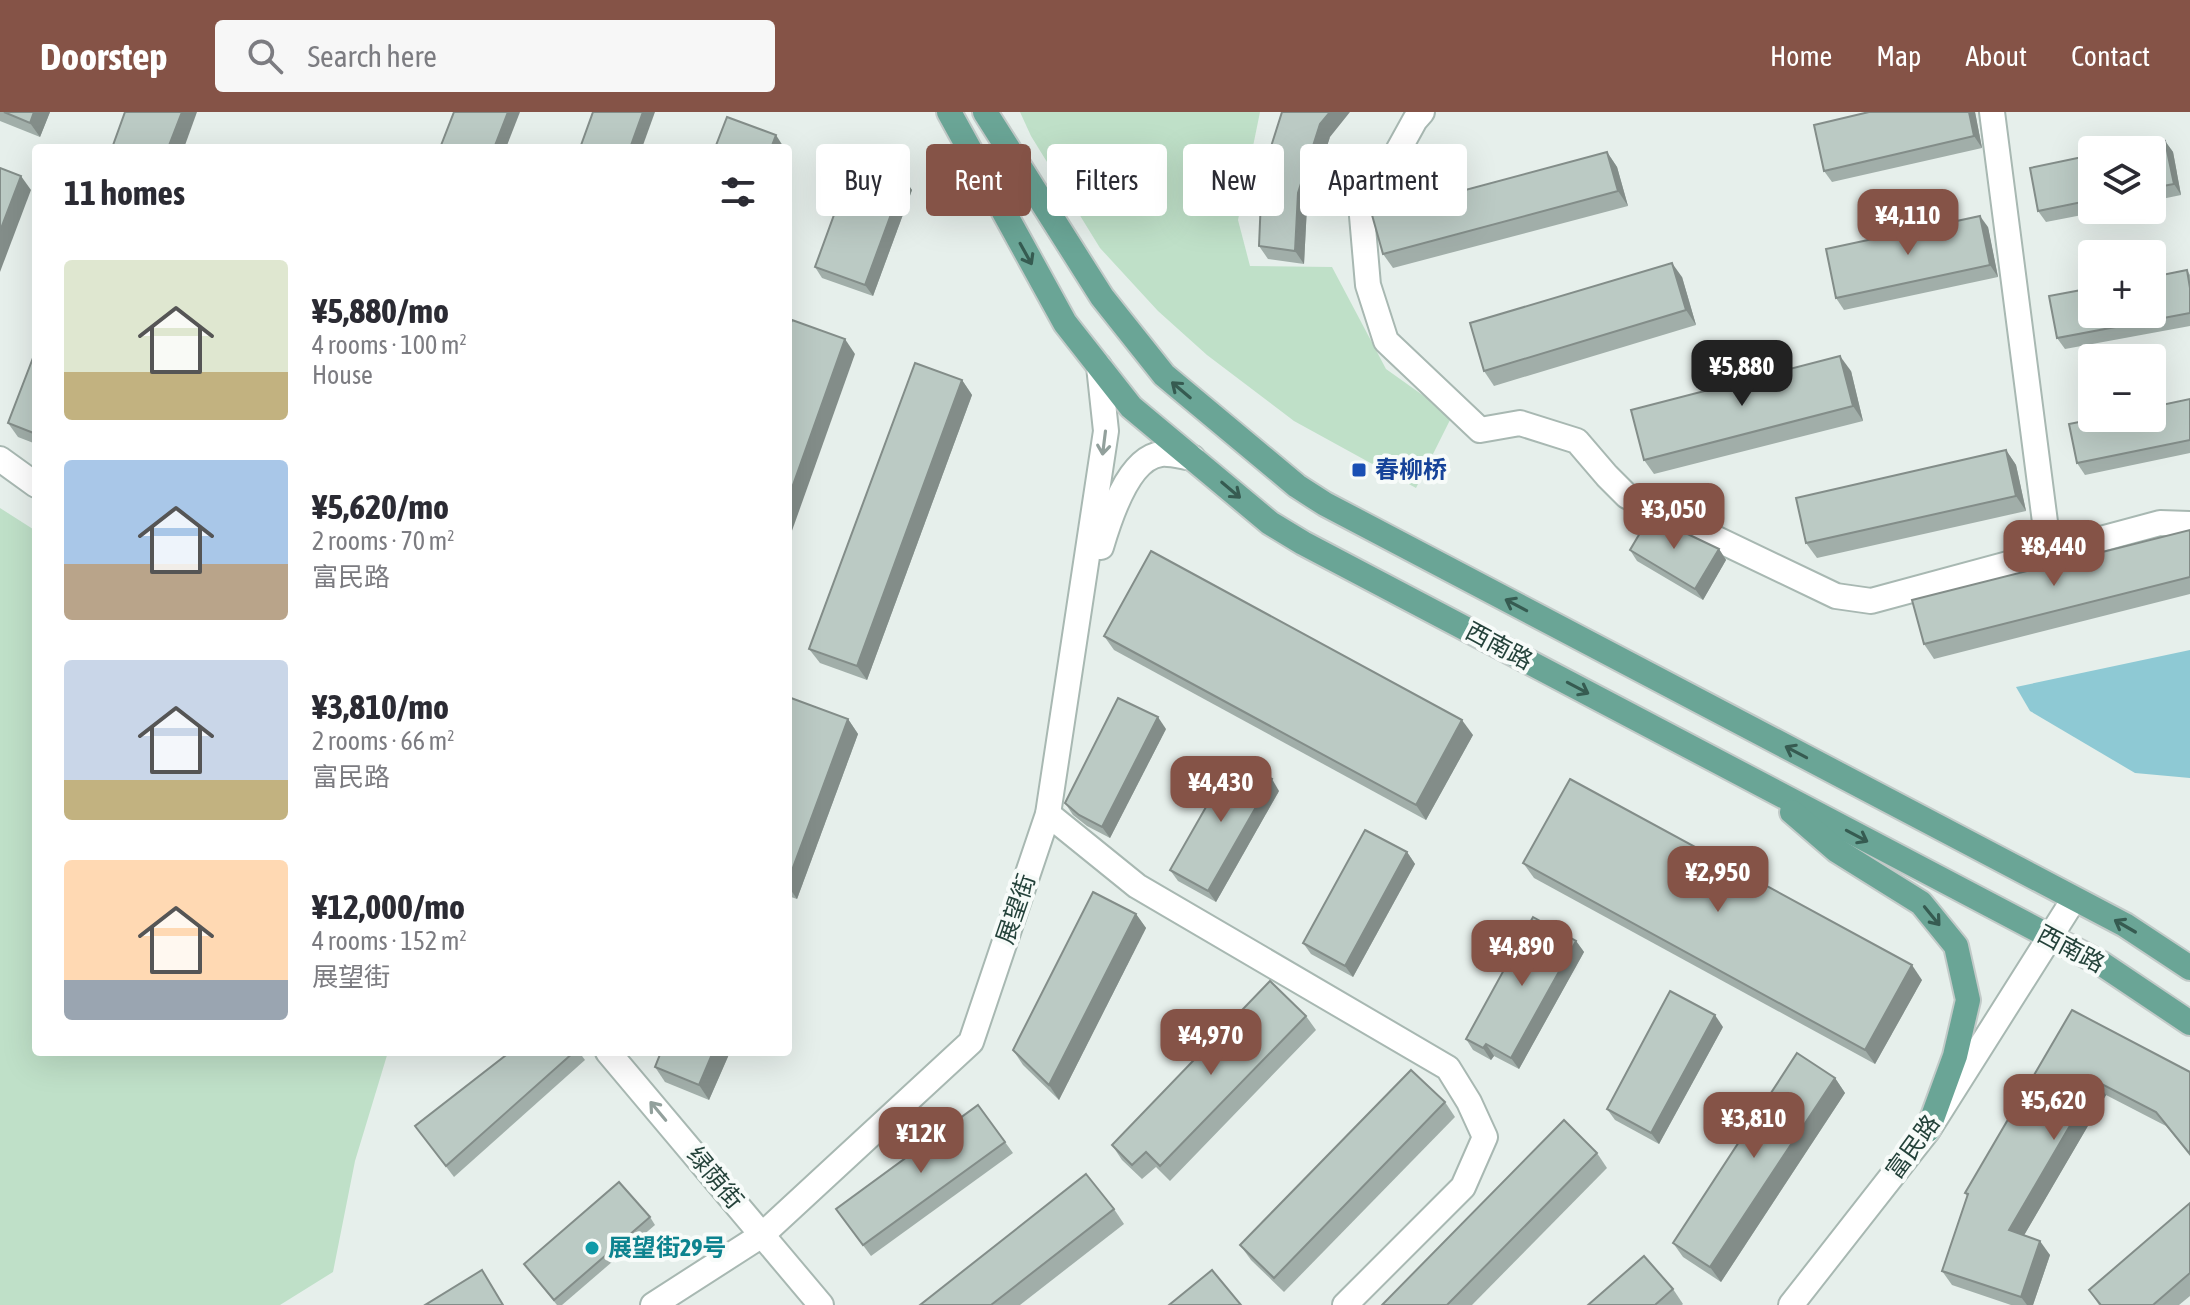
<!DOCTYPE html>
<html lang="en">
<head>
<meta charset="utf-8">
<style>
  body { margin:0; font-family:"Asap Condensed","Noto Sans SC",sans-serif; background:#f7f7f7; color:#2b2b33; height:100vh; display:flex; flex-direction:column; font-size:30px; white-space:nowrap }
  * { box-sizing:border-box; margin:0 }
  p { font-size:26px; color:#7c7c81 }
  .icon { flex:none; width:44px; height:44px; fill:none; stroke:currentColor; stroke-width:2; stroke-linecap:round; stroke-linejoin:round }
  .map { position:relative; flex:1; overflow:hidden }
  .side { position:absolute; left:32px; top:32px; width:760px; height:912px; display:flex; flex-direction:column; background:#fff; border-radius:8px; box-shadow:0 8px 32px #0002 }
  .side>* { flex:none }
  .top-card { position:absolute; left:816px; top:32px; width:760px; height:72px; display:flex; gap:16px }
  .fabs { position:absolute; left:2078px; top:24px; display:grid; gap:16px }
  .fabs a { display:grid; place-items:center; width:88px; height:88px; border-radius:8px; background:#fff; box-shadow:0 8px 32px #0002; font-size:40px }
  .price { position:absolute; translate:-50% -68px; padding:0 18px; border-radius:16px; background:#855347; color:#fff; font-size:26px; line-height:52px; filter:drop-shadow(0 2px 4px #0008) }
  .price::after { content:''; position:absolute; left:50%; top:48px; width:24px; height:18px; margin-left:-12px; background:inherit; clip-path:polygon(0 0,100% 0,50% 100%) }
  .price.active { background:#222; color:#fff }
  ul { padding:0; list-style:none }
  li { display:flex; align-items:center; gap:24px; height:200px; padding:0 32px }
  li span { display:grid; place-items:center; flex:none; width:224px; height:160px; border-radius:8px; color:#555 }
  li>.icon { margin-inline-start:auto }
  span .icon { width:96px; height:96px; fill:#fffc; stroke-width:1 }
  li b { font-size:34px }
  h2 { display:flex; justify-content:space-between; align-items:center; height:96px; padding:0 32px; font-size:34px }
  .pill { padding:0 28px; border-radius:8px; background:#fff; box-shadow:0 8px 32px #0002; font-size:28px; line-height:72px }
  .pill.active { background:#855347; color:#fff }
  header { display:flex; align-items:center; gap:48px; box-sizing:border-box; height:112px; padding:0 40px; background:#855347; color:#fff }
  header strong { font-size:38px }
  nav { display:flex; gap:44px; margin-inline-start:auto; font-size:28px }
  .search { width:560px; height:72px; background:#f7f7f7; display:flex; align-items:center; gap:20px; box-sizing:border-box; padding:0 28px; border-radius:8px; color:#7c7c81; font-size:30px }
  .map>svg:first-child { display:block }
  .green { fill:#bfe0c8 }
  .water { fill:#8ec9d4 }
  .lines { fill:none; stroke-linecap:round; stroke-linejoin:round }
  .minor-casing { stroke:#a8b8b2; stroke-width:28 }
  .major-casing { stroke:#c2cac8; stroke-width:28 }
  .minor { stroke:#fff; stroke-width:24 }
  .major { stroke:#6aa596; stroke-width:24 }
  .wall { fill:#a1aea9 }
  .shaded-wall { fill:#838d89 }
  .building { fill:#bbcac4; stroke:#838d89; stroke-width:2 }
  .oneway { stroke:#365b51 }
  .oneway2 { stroke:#92a09c }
  .transit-dot { fill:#1a4fb4; stroke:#f7fbf9; stroke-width:3 }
  .culture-dot { fill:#0f9aa8; stroke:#f7fbf9; stroke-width:3 }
  .labels { text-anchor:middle; stroke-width:8; stroke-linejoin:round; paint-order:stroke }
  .transit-label { font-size:24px; font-weight:bold; fill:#164399; stroke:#f7fbf9; text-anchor:start }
  .street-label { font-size:24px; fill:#24423a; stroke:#f7fbf9 }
  .culture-label { font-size:24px; font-weight:bold; fill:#0d838f; stroke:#f7fbf9; text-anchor:start }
</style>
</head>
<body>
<header>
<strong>Doorstep</strong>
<div class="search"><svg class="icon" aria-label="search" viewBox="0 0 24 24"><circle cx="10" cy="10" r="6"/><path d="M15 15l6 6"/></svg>Search here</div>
<nav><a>Home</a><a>Map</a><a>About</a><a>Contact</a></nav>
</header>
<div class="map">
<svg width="2190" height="1193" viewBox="0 0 2190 1193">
  <rect width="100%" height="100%" fill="#e6efeb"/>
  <g class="green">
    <path d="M1020,0H1260L1238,108L1250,154L1332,155L1386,257L1452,304L1416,376L1294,309L1207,243L1158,199L1100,136L1031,24Z"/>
    <path d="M0,396L36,419V940H388L355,1049L333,1160L280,1193H0Z"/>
  </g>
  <path class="water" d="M2190,538V666L2135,661L2030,599L2016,575Z"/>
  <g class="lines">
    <defs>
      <g id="minor">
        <path d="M1422,0L1415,8L1362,104L1368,173L1386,229L1480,318L1520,311L1577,329L1607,364L1627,384L1836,484L1871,489L2160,411L2190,412"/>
        <path d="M1992,0L2049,441"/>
        <path d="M0,347L36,373"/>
        <path d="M1101,435C1109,408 1128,346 1161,342C1171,341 1184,345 1193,346"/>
        <path d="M1048,702L1137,774L1448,956L1469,990L1485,1025L1463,1075L1345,1193"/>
        <path d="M608,940L821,1193"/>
        <path d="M653,1193L762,1123L971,930L1048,702L1106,319L1099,254"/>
        <path d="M1791,1193L1928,1018L2074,787"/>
      </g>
      <g id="major">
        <path d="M949,0L1065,211L1131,295L1270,411L1303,431L2102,852L2190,911"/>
        <path d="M985,0L1102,185L1164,263L1297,374L1325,392L2125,813L2190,856"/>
        <path d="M1792,700L1836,738L1921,791L1956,834L1968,888L1955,944L1928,1018"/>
      </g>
    </defs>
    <use href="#minor" class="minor-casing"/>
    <use href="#major" class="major-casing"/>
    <use href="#minor" class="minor"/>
    <use href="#major" class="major"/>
  </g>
  <g class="wall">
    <path d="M0,0H50L40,25L0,9Z"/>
    <path d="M1869,0H1975L1982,36L1832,70L1824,59Z"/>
    <path d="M1330,25L1307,94L1304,152L1268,147L1259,134Z"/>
    <path d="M2165,29L2173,40L2181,83L2152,89V38Z"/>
    <path d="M1607,40L1617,55L1628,94L1393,156L1383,142Z"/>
    <path d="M2092,43V98H2108L2046,110L2038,99Z"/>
    <path d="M904,67L912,78L873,184L822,166L815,155Z"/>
    <path d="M1988,115L1998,165L1844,198L1836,186Z"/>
    <path d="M2187,158L2190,163V214L2065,237L2057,226Z"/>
    <path d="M1682,165L1696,213L1494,274L1484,259Z"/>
    <path d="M36,238V332L18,325L8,311Z"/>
    <path d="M1851,259L1863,309L1654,362L1644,348Z"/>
    <path d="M962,268L972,283L867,568L820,551L809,537Z"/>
    <path d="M2190,287V341L2085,363L2077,351Z"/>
    <path d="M2006,338L2016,353L2026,399L1817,446L1806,431Z"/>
    <path d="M2190,418V482L1934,547L1924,532Z"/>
    <path d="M1719,437L1726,448L1703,488L1637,449L1630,438Z"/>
    <path d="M1104,524L1473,623L1426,708L1114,538Z"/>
    <path d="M788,594L848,607L858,622L797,787L788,784Z"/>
    <path d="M1166,617L1110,726L1087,714L1073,703L1065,691Z"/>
    <path d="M1279,679L1216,790L1178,769L1170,758Z"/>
    <path d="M1407,740L1415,752L1353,865L1311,842L1303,831Z"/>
    <path d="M1523,751L1922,868L1875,952L1534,766Z"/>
    <path d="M1136,802L1146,816L1059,988L1023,953L1013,938Z"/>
    <path d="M1576,829L1584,840L1519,957L1494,944L1491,948L1473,938L1466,927Z"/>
    <path d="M2072,898L2190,960V1044L2166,1014L2106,983L2024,1123L2050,1143L2033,1193H2011L1952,1173L1942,1159L1967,1084L1965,1081Z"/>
    <path d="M1306,904L1316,918L1170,1069L1156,1055L1142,1067L1122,1048L1112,1033Z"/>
    <path d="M1723,915L1659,1032L1615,1008L1607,997Z"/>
    <path d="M510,940H579L585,948L454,1065L415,1014Z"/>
    <path d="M730,940L709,988L665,970L655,955Z"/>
    <path d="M1835,966L1845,981L1721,1170L1683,1145L1673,1131Z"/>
    <path d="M1445,990L1455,1005L1284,1180L1251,1148L1240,1133Z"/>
    <path d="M978,993L1013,1041L871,1144L836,1097Z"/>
    <path d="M1597,1041L1607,1056L1472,1193H1382Z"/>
    <path d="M2190,1091V1184L2179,1193H2099L2089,1178Z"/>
    <path d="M1114,1097L1124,1112L1020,1193H920Z"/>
    <path d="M650,1105L655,1113L562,1193H557L524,1152Z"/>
    <path d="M1673,1177L1683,1192L1682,1193H1588Z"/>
  </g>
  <g class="shaded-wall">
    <path d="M34,0H50L40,25L30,11Z"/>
    <path d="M182,0H197L184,36H168Z"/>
    <path d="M508,0H520L506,36H494Z"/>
    <path d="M643,0H655L642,36H630Z"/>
    <path d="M1330,0H1350L1330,25L1307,94L1304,152L1295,139L1298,81L1320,12Z"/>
    <path d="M1969,0H1975L1982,36L1974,24Z"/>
    <path d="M776,23L783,34V36H771Z"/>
    <path d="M2165,29L2173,40L2181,83L2174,72Z"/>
    <path d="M1607,40L1617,55L1628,94L1618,79Z"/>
    <path d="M21,64L31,78L0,160V119Z"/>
    <path d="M904,67L912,78L873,184L865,173Z"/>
    <path d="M1980,104L1988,115L1998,165L1990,153Z"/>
    <path d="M1672,151L1682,165L1696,213L1686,198Z"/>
    <path d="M845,227L855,242L788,430V387Z"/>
    <path d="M1840,244L1851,259L1863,309L1853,294Z"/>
    <path d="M962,268L972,283L867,568L857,554Z"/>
    <path d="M2006,338L2016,353L2026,399L2016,384Z"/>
    <path d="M1719,437L1726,448L1703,488L1695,477Z"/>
    <path d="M1158,605L1166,617L1110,726L1102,715Z"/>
    <path d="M848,607L858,622L797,787L788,774V769Z"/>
    <path d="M1462,608L1473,623L1426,708L1416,693Z"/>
    <path d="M1272,667L1279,679L1216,790L1208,779Z"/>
    <path d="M1407,740L1415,752L1353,865L1345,854Z"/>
    <path d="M1136,802L1146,816L1059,988L1049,973Z"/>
    <path d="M1576,829L1584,840L1519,957L1511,946Z"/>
    <path d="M1912,853L1922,868L1875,952L1865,938Z"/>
    <path d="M1715,903L1723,915L1659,1032L1651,1021Z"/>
    <path d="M1486,932L1494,944L1491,948L1483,936Z"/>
    <path d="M713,940H730L709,988L699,973Z"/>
    <path d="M1835,966L1845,981L1721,1170L1710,1155Z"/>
    <path d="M2096,969L2106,983L2019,1132L2009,1118Z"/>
    <path d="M2040,1129L2050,1143L2033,1193H2027L2021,1185Z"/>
  </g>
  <g class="building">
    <path d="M4,0H34L30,11Z"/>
    <path d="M125,0H182L168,36H112Z"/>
    <path d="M454,0H508L494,36H440Z"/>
    <path d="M593,0H643L630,36H580Z"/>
    <path d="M1282,0H1330L1320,12L1298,81L1295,139L1259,134L1262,63Z"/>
    <path d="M1869,0H1969L1974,24L1824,59L1814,13Z"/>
    <path d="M727,5L776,23L771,36H715Z"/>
    <path d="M2165,29L2174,72L2152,76V38H2120Z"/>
    <path d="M1607,40L1618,79L1383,142L1372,103Z"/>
    <path d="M2092,43V88L2038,99L2030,56Z"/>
    <path d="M854,48L904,67L865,173L815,155Z"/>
    <path d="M0,56L21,64L0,119Z"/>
    <path d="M1980,104L1990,153L1836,186L1826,137Z"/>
    <path d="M1672,151L1686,198L1484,259L1470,211Z"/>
    <path d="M2187,158L2190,176V201L2057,226L2049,184L2092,176V202H2152V165Z"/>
    <path d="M792,208L845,227L788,387V219Z"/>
    <path d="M36,238V322L8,311Z"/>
    <path d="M1840,244L1853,294L1644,348L1631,298Z"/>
    <path d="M915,251L962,268L857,554L809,537Z"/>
    <path d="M2190,287V328L2077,351L2069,312L2099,306H2152V295Z"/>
    <path d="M2006,338L2016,384L1806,431L1796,386Z"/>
    <path d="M1650,404L1719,437L1695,477L1630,438Z"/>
    <path d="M2190,418V465L1924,532L1912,488Z"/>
    <path d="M1151,439L1462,608L1416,693L1104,524Z"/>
    <path d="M791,586L848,607L788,769V594Z"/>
    <path d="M1118,586L1158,605L1102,715L1079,703L1065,691Z"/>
    <path d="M1234,646L1272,667L1208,779L1170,758Z"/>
    <path d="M1570,667L1912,853L1865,938L1523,751Z"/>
    <path d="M1365,718L1407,740L1345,854L1303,831Z"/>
    <path d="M1093,780L1136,802L1049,973L1013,938Z"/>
    <path d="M1533,805L1576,829L1511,946L1486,932L1483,936L1466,927Z"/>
    <path d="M1270,869L1306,904L1160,1054L1146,1040L1132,1053L1112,1033Z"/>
    <path d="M1670,879L1715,903L1651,1021L1607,997Z"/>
    <path d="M2072,898L2190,960V1042L2156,1000L2096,969L2009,1118L2040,1129L2021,1185L1942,1159L1968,1082L1965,1081Z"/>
    <path d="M510,940H574L446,1054L415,1014Z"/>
    <path d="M661,940H713L699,973L655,955Z"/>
    <path d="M1797,941L1835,966L1710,1155L1673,1131Z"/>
    <path d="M1411,958L1445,990L1274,1166L1240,1133Z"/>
    <path d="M978,993L1005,1030L863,1133L836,1097Z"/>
    <path d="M1564,1008L1597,1041L1447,1193H1382Z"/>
    <path d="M1086,1062L1114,1097L991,1193H920Z"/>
    <path d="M619,1070L650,1105L554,1188L524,1152Z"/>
    <path d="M2190,1091V1161L2153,1193H2101L2089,1178Z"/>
    <path d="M1644,1144L1673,1177L1655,1193H1588Z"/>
    <path d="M482,1158L503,1193H425Z"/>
    <path d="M1212,1158L1241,1193H1169Z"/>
  </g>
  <defs><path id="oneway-shaft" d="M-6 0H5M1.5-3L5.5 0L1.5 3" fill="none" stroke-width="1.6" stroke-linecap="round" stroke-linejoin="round" transform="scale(2)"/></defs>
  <g class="oneway">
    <use href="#oneway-shaft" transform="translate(1026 142) rotate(61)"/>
    <use href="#oneway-shaft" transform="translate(1181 278) rotate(-140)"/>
    <use href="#oneway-shaft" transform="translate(1231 378) rotate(40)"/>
    <use href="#oneway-shaft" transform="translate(1516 493) rotate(-152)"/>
    <use href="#oneway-shaft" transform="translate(1578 576) rotate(28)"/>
    <use href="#oneway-shaft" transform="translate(1796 640) rotate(-152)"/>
    <use href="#oneway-shaft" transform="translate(1857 724) rotate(28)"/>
    <use href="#oneway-shaft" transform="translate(1932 804) rotate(51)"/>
    <use href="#oneway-shaft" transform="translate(2125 814) rotate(-150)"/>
  </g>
  <g class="oneway2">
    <use href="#oneway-shaft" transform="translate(1104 331) rotate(97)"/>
    <use href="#oneway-shaft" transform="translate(658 999) rotate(-130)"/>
  </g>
  <rect class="transit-dot" x="1351" y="350" width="16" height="16" rx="4"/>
  <circle class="culture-dot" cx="592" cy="1136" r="8"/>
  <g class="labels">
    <g class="transit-label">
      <text x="1375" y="366">春柳桥</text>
    </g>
    <g class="street-label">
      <text transform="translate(1499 534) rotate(28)" y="8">西南路</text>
      <text transform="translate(1016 797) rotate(-71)" y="8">展望街</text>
      <text transform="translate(2071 837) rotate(28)" y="8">西南路</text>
      <text transform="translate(1913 1035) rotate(-54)" y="8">富民路</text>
      <text transform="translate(715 1066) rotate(50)" y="8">绿荫街</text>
    </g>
    <g class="culture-label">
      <text x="608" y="1144">展望街29号</text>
    </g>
  </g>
</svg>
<div class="fabs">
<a><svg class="icon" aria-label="layers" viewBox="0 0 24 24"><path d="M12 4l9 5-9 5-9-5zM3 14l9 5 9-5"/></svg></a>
<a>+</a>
<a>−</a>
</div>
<b class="price" style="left:1908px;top:145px">¥4,110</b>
<b class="price active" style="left:1742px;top:296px">¥5,880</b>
<b class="price" style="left:1674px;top:439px">¥3,050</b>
<b class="price" style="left:2054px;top:476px">¥8,440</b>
<b class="price" style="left:1221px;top:712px">¥4,430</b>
<b class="price" style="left:1718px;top:802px">¥2,950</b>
<b class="price" style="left:1522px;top:876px">¥4,890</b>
<b class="price" style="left:1211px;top:965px">¥4,970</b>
<b class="price" style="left:2054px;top:1030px">¥5,620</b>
<b class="price" style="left:1754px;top:1048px">¥3,810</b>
<b class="price" style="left:921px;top:1063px">¥12K</b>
<div class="top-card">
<a class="pill">Buy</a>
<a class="pill active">Rent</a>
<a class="pill">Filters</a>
<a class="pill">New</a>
<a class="pill">Apartment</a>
</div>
<section class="side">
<h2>11 homes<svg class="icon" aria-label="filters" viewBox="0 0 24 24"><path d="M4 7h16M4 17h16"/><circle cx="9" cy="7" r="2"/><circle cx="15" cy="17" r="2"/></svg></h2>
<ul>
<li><span style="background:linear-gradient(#dfe7d0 70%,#c2b280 0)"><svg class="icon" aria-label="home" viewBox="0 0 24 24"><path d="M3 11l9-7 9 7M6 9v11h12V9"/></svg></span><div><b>¥5,880/mo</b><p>4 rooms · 100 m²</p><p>House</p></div></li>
<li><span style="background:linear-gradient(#a9c7e8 65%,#b9a48a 0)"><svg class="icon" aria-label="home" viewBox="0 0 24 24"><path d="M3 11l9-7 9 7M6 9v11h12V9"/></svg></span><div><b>¥5,620/mo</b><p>2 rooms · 70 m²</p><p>富民路</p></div></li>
<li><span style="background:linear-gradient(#c9d6e8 75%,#c2b280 0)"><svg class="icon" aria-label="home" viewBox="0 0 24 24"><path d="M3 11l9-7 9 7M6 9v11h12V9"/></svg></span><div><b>¥3,810/mo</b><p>2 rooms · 66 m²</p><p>富民路</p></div></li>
<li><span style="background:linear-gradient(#ffd9b3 75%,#9aa5b1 0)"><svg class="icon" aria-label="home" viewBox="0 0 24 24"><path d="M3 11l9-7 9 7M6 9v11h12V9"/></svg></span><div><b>¥12,000/mo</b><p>4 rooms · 152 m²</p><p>展望街</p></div></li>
</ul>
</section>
</div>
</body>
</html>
